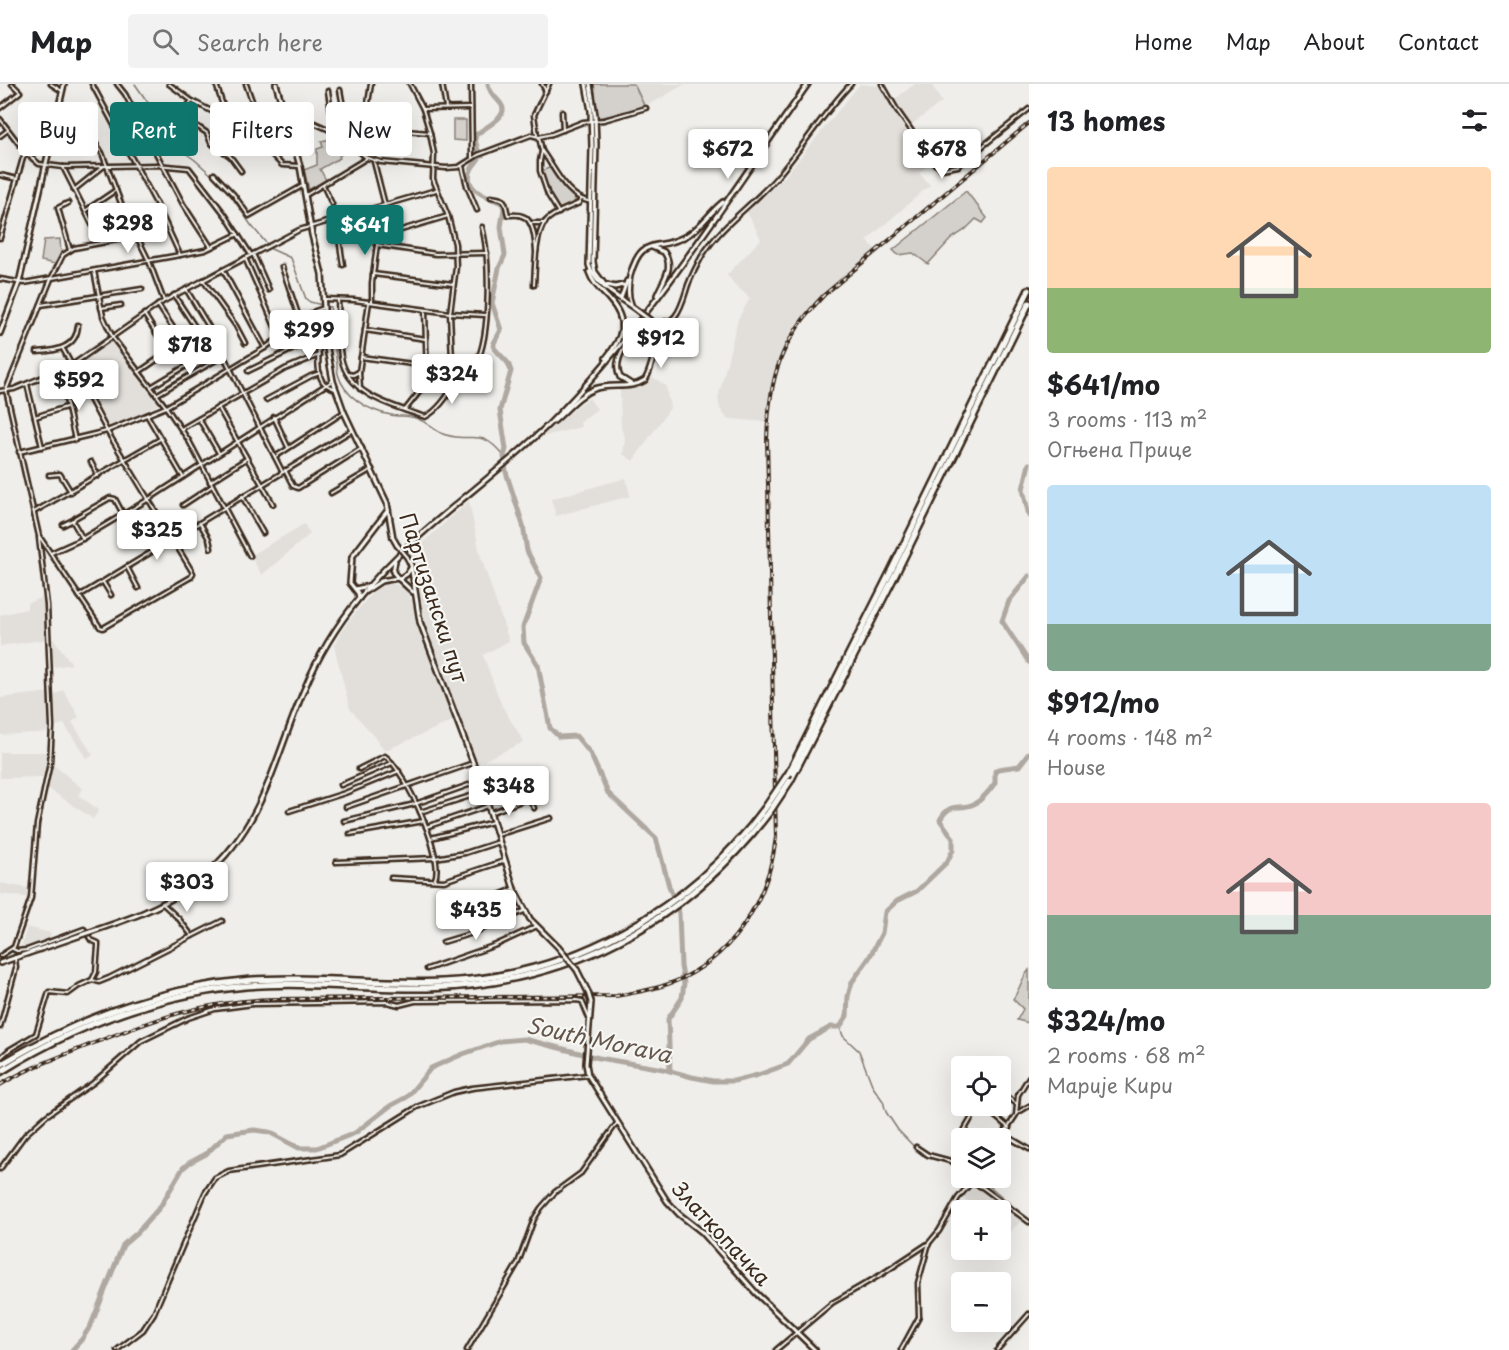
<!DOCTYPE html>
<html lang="en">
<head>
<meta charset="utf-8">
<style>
  body { margin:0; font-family:"Playpen Sans",sans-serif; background:#f2f2f2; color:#202124; height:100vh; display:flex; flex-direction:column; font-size:22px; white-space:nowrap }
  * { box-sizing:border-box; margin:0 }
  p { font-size:20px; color:#757577 }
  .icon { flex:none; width:33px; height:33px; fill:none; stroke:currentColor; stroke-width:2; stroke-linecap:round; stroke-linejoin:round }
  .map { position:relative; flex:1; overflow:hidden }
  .panel { display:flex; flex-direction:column; background:#fff; width:480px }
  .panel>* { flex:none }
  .guide { position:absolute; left:18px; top:18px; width:570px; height:54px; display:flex; gap:12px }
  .controls { position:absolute; left:951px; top:972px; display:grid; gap:12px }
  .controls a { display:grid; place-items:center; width:60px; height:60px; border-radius:6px; background:#fff; box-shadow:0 6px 24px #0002; font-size:30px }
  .price { position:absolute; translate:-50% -51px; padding:0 14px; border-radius:6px; background:#fff; color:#222; font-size:20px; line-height:39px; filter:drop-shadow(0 2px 3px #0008) }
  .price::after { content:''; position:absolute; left:50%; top:36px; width:18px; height:14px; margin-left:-9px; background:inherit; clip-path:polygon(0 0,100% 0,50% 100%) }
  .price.on { background:#0f766e; color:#fff }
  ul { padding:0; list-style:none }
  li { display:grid; align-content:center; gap:12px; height:318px; padding:0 18px }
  li span { display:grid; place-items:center; height:186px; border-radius:6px; color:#555 }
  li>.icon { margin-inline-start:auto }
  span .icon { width:108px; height:108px; fill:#fffc; stroke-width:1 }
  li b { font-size:26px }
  h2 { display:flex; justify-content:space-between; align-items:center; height:72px; padding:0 18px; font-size:26px }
  .tag { padding:0 21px; border-radius:6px; background:#fff; box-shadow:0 6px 24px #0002; font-size:21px; line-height:54px }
  .tag.on { background:#0f766e; color:#fff }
  header { display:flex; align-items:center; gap:36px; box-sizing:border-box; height:84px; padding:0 30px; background:#fff; border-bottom:2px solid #e0e0e0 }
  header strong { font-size:28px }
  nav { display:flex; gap:33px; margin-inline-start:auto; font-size:21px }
  .search { width:420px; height:54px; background:#f2f2f2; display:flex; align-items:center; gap:15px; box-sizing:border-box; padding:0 21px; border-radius:6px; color:#757577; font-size:22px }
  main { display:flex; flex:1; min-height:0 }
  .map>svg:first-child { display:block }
  .built { fill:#e2dfdb }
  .green { fill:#d4d1cc; stroke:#887e75; stroke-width:1.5 }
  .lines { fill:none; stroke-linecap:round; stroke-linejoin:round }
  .stream { stroke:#81766d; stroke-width:1.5 }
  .river { stroke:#afa8a1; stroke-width:5 }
  .street-casing { stroke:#3b2a1e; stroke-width:7 }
  .secondary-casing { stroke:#3b2a1e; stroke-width:8 }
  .highway-casing { stroke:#3b2a1e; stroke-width:10 }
  .street { stroke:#f6f6f2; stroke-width:2 }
  .secondary { stroke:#f6f6f2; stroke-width:3 }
  .highway { stroke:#f6f6f2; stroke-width:5 }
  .rail-casing { stroke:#3b2a1e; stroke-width:4 }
  .rail { stroke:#f6f6f2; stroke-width:1.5; stroke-dasharray:4.5; stroke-linecap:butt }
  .secondary-bridge-casing { stroke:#3b2a1e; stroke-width:8; stroke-linecap:butt }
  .highway-bridge-casing { stroke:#3b2a1e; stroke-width:10; stroke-linecap:butt }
  .secondary-bridge { stroke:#f6f6f2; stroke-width:3 }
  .highway-bridge { stroke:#f6f6f2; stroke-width:5 }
  .labels { text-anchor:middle; stroke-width:4.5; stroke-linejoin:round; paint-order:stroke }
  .street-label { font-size:21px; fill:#3b2a1e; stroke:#f6f6f2 }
  .water-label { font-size:22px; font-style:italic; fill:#64564c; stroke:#f6f6f2 }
</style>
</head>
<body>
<header>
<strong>Map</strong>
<div class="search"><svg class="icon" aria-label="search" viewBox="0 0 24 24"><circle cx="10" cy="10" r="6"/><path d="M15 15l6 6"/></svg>Search here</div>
<nav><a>Home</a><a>Map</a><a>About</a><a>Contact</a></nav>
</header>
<main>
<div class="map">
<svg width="1029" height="1266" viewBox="0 0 1029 1266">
  <rect width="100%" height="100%" fill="#efeeea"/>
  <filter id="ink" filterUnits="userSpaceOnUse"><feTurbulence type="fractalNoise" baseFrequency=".0167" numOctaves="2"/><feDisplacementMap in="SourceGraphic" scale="12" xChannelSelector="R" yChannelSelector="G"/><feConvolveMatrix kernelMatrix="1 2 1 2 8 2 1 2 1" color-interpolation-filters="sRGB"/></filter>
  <g filter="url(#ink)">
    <g class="built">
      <path d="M634,0H685L654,18L644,21Z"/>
      <path d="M860,0L880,2L897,32L931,75L928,78L929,80L919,89L930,101L867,156L876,166L822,211L791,248L772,295L768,317L767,338L731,335L726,333L720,325L718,314L738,235L750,214L736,202L727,191L761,155L747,128L785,92Z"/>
      <path d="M915,0H931L942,18L910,42L892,17Z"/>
      <path d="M109,258L114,259L159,320L109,346L74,283Z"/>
      <path d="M653,293L666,302L670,324L633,377L623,370L625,354L621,344L620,306L642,303Z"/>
      <path d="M589,314L597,325L580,338L581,343L541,353L579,321Z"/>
      <path d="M626,394L630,412L556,432L551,415Z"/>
      <path d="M469,417L480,470L509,557L483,571L502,622L524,658L474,681L457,635L384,667L375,653L350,625L334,562L347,539L375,505L382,500L392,499L400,502L407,508L411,516H418L416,490L409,471Z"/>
      <path d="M304,440L310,450L262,491L250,472Z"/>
      <path d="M47,512L48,555H54L72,580L50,584L48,555L0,562V531L27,525V519Z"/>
      <path d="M63,606L79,633L72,638L93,671L87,675L64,640L52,643V648L0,651V614L50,608V614Z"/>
      <path d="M0,668H51V679L83,705L78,711L99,726L93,735L46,703L48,693L0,694Z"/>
      <path d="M0,799L33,805L31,814L0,810Z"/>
      <path d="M27,843L51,849L48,858L21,864Z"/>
      <path d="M974,1101L983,1106L1021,1137L1003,1155L1001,1152L1000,1126H982L979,1123L962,1114Z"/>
    </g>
    <g class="green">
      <path d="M594,0H634L644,21L624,29L598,34Z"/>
      <path d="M453,36H466V57L453,56Z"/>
      <path d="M339,52L352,63L339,72L340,74L320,85L326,96L309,106L304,86L317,81V65L323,63L321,57L331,55L332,62L339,59Z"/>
      <path d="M552,83L565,104L577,118L560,127L549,110L541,87Z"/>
      <path d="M966,107L987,134L983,139L976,135L965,146L951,155L928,180L913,169L898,171L893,166Z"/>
      <path d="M60,155L61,170L55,180L41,177L44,156Z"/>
      <path d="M1029,886V939L1017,936L1023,925L1013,915C1020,905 1021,895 1029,886Z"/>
    </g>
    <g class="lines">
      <g class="stream">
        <path d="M135,0L160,36L170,58L195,76L225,103L251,141L271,165L291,174L306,215L310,218L330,223L338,290C344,313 369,327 391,331C400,333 409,331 418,335C429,339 435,348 446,351C475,359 480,343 504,372"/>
        <path d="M840,943L843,952L859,967L873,1003L883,1017L886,1028L898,1046L922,1071L962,1084"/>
        <path d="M980,1094L1029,1136"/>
      </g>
      <g class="river">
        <path d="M488,0C490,10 495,12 501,20C511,33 482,44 476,51L475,56L480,73C478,77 473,81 471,86C462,106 489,114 502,119L504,124L501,143L505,171L499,184L492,219L501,246L494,259V264L508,279L511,287L500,326L506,365L504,372L506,388L523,441L527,467L541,494L523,543L524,559L538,581L550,644L559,653L576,652L590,669L608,709L656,754L669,802L679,829L681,882L684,899L682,914L668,935L670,987"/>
        <path d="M1029,380L1023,405L1029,432"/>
        <path d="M1029,492L1009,517L1002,537L1029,578"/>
        <path d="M72,1266L82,1255L91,1241L123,1161L137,1149L160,1123L183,1084L189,1079L206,1070L227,1050L254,1046L269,1048L299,1064H317L355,1049L390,1022L407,1013L431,984L463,970L501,957L524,955L599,974L663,985L692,993L713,997H734L758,991L788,980L809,955L831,943H840L847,932L848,912L852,898L869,874L882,849L885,828L897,817L917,807L947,778L953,766V754L940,736C950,717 958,727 974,720C982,716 990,706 995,699V687L998,685L1019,682L1029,669"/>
      </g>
      <defs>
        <g id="street">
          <path d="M51,0L62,7"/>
          <path d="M92,0L158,123L180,171"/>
          <path d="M117,0L125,10L183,120L211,163"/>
          <path d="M169,0L192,17L248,46L282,81L300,82"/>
          <path d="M216,0L224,25L223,32"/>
          <path d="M442,0L446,24"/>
          <path d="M471,0L472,74"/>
          <path d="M542,0L546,7"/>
          <path d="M882,0L897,26L935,80L942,85L958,82L1029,25"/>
          <path d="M340,6L348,50"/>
          <path d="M328,7L334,48"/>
          <path d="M192,17L181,29L183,33L207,49L211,59L230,72L241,87"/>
          <path d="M283,21H288L303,34L339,50L367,74L381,78L446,84L459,83L478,71L531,51L539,53L552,50L583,38L604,36L646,24"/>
          <path d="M59,22L95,58L102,69L122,122L149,177L164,217"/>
          <path d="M0,24L20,8L12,0"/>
          <path d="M423,25L471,24"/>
          <path d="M562,28L563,46"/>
          <path d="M0,35L26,69L39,80L63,83L157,81L189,84L226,132L251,171"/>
          <path d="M238,40L256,28L246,0"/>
          <path d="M54,45L74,66"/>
          <path d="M364,45L371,0"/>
          <path d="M537,51L534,31L549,0"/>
          <path d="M0,52L8,46"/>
          <path d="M343,53L368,44L430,49"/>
          <path d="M539,53L542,67L540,77V87L548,111L559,129"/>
          <path d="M542,67C556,86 566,113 591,118"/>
          <path d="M374,78L385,121"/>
          <path d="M462,82L467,102L477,126"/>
          <path d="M63,83L101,158"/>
          <path d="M214,90L234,111L249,132L304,101"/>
          <path d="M0,91L17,95"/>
          <path d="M323,101L332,120"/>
          <path d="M74,106L104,82"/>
          <path d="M306,111L367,74"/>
          <path d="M491,113C508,115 504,117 508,131C512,131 518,130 522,132C534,135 535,157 536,167"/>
          <path d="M68,119L58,124L70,166"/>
          <path d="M85,127L116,106"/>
          <path d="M336,135L343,181"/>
          <path d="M530,139H545"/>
          <path d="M398,147L448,132"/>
          <path d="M0,154L23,74L26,69"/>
          <path d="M377,161L436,170L487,169"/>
          <path d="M253,170L269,206"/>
          <path d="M245,174L280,254"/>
          <path d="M282,183L301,239"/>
          <path d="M223,186L265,264"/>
          <path d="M94,187L103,232L113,254L166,323L189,357L250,472"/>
          <path d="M373,190L453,200"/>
          <path d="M0,195L24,199L180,171L205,166L238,150"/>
          <path d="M203,196L236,242L245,259"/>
          <path d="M534,201C535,184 535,152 545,138C552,129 569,124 579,119L581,115"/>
          <path d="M186,205L209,243L282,387"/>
          <path d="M174,211L201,252"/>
          <path d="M324,215L354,216L450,229L485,231"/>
          <path d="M338,216C339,235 338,255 341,273C348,312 394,322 425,333C436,328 449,312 453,300L450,229L456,183L455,160L448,132L433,95L434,70L430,49L423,25L410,0"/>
          <path d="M372,218V199L382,122"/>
          <path d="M41,221L142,205"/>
          <path d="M158,221L180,254"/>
          <path d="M101,224L121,221"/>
          <path d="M324,237C320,250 314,286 323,298C326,302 331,303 335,305"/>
          <path d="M652,238C677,246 682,219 688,201C692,191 697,181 702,172C722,140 753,121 777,93C803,63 824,28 851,0"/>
          <path d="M365,246L426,255"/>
          <path d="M63,265L107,347L193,489L191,493L103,544L100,543L39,452L6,306L51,195L63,171L74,164L138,152"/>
          <path d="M37,268C56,267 77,264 78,241"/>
          <path d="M361,273L427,282"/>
          <path d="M476,279C491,252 490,173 482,143"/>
          <path d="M248,287L322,251"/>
          <path d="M139,288L168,268L144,230"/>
          <path d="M348,290L353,291L359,288"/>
          <path d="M27,300L42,363"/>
          <path d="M63,302L75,356"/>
          <path d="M151,303L218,263"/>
          <path d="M360,305L359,288L369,218"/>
          <path d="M0,307L14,305L72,281L164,217L299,146L436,106"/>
          <path d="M156,311L223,272"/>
          <path d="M266,316L311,292L320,289"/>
          <path d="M218,323L273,420"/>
          <path d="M405,326L424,302L427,294L425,226"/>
          <path d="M147,331L183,393"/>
          <path d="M35,333L66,323"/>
          <path d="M274,333L288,363"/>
          <path d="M199,335L219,369"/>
          <path d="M181,345L285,285L319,271"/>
          <path d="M19,368L107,347L166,323L265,264L315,227L324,224"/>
          <path d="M275,373L344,328"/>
          <path d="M91,378L98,392"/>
          <path d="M285,386L293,402L298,404L362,364"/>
          <path d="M49,391L60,390L71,408"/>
          <path d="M210,398L246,375"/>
          <path d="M331,409L372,385"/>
          <path d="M242,412L263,449"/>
          <path d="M183,421L212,402"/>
          <path d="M34,428L160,355"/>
          <path d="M200,439L209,455L211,464"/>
          <path d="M63,441L73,436"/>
          <path d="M136,450L161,435"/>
          <path d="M83,455L73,438L75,434L110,414L115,415L123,430"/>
          <path d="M51,469L80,456L149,415L332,297"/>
          <path d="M127,483L138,504"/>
          <path d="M103,498L111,511"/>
          <path d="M79,512L351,347"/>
          <path d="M359,685L385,672C405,686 445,773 435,795"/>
          <path d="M341,701L392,679"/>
          <path d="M346,723L473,679"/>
          <path d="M289,727L345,709L399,687"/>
          <path d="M420,728L483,708"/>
          <path d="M490,729L529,714L534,724"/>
          <path d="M344,737L415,720L480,697"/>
          <path d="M426,743L488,722"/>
          <path d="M350,750L424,737"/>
          <path d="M497,751L551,734"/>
          <path d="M431,754L493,738"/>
          <path d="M336,778L435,774L465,769L499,758"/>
          <path d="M391,794L444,797L504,777"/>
          <path d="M163,820L179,835L192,852"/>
          <path d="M474,821L514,805"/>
          <path d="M492,824L517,813"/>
          <path d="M443,858L473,849L524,827"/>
          <path d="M0,872L14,863L31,814L37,740L50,679L52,643L47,521L39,454"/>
          <path d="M427,885L496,861L537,842"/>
          <path d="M92,896L99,898L109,894L222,837"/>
          <path d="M0,943L16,884L15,873"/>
          <path d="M0,974L9,966L36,950L49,908L68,910L79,902L92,896L96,888L98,862V859L91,856L84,845L27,866L17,867L13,865"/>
          <path d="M1000,1008L1017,1020"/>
          <path d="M983,1022L1009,1044"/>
          <path d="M1017,1029L1029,1022"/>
          <path d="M1005,1051L1029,1065"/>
          <path d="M1000,1055L1016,1031L1018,1011L1029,993"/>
          <path d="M916,1063L928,1071L962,1080"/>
          <path d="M954,1077L965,1045L972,1033"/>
          <path d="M0,1085L25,1051L46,1032L93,999L141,957L188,934L215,925L253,920L387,918L399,921L415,917L576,916L582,917L589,934"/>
          <path d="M972,1099L982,1103L1029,1138"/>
          <path d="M117,1266L143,1246L154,1229L205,1109L215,1094L229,1087L340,1071L417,1023L454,1008L472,1004L588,991"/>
          <path d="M467,1266L518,1179L534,1135L541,1124L555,1108L581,1089L617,1039"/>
          <path d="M776,1266L832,1219L882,1190L929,1159L939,1147L958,1114L975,1094"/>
          <path d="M901,1266L919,1233L918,1199L929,1159"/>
          <path d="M997,1266L1029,1230"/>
        </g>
        <g id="secondary">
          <path d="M276,0L300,82L312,151L322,190L326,259L333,297L344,328L387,419L393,454L397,461"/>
          <path d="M586,0L591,27L592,64L589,181C595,203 622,214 639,228"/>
          <path d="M590,0L595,31L596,60L593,178L595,188L607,204"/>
          <path d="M652,163L664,168C675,184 663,196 657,211"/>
          <path d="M589,188C593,200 601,206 609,215C629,237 623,254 606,274"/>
          <path d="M607,201L615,203L623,201"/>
          <path d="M621,214L627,197"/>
          <path d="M631,220C627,211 628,202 630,192C642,149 656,169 686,152C702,143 710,128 723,118"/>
          <path d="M651,237L659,246"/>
          <path d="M0,249L19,199L64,0"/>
          <path d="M631,300L620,293C611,274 630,258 637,241"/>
          <path d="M554,337C567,326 578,311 594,305C611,299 630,306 645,296C655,281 656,248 665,238"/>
          <path d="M407,473L411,481L420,538L483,705L514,805L530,835L558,863"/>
          <path d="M395,477L393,488L398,494"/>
          <path d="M399,495L407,490L411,484"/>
          <path d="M355,505L369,502"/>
          <path d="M366,507L381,497L398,494L413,508"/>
          <path d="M359,514L358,509L350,499L352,473L388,426"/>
          <path d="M90,848C126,836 162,824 193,801C263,749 272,680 304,606C318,572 337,541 360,513C413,447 488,400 549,340C650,239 726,116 808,0"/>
          <path d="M0,879L84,850"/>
          <path d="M577,886L588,908"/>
          <path d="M591,918L586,980L588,991L667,1117L679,1130L702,1148L756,1209L815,1266"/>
        </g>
        <g id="highway">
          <path d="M789,689L891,487L1029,206"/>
          <path d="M790,697L896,489L1029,219"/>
          <path d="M0,981C75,936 154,906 242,897C309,891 375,901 442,898C571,893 690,827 766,723"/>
          <path d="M0,988C75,941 157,910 246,902C307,897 367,905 428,904C569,900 684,840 770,727"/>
        </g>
      </defs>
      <use href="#street" class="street-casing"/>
      <use href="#secondary" class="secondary-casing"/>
      <use href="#highway" class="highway-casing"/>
      <use href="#street" class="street"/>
      <use href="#secondary" class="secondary"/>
      <use href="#highway" class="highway"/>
      <defs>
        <path id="rail" d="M0,1001C26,985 56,974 84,963C152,936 201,917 275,915L616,912C639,908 662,904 683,894C738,866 769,812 776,753L767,356C769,293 780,257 824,211L1029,39"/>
      </defs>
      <use href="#rail" class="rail-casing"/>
      <use href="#rail" class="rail"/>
      <defs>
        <g id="secondary-bridge">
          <path d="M639,228L651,237"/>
          <path d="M397,461L407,473"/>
          <path d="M84,850L90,848"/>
          <path d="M558,863L577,886"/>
          <path d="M588,908L591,918"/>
        </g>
        <g id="highway-bridge">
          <path d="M766,723L789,689"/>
          <path d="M770,727L790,697"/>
        </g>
      </defs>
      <use href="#secondary-bridge" class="secondary-bridge-casing"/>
      <use href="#highway-bridge" class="highway-bridge-casing"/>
      <use href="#secondary-bridge" class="secondary-bridge"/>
      <use href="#highway-bridge" class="highway-bridge"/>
    </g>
  </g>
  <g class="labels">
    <g class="street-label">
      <text transform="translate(433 514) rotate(72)" y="7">Партизански пут</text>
      <text transform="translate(721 1150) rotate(47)" y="7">Златкопачка</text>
    </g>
    <g class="water-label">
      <text transform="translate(599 956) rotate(12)" y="8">South Morava</text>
    </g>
  </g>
</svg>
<div class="controls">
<a><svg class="icon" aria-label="locate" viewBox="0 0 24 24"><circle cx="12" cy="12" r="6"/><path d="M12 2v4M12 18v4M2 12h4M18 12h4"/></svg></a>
<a><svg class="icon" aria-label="layers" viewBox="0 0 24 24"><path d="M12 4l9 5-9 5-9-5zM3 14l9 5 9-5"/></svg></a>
<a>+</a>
<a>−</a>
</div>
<b class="price" style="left:728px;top:96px">$672</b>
<b class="price" style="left:942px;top:96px">$678</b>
<b class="price" style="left:128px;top:170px">$298</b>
<b class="price on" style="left:365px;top:172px">$641</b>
<b class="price" style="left:309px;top:277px">$299</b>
<b class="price" style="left:661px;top:285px">$912</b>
<b class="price" style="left:190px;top:292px">$718</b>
<b class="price" style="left:452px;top:321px">$324</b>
<b class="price" style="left:79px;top:327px">$592</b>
<b class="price" style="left:157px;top:477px">$325</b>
<b class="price" style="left:509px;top:733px">$348</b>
<b class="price" style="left:187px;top:829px">$303</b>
<b class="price" style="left:476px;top:857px">$435</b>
<div class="guide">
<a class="tag">Buy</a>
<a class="tag on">Rent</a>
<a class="tag">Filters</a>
<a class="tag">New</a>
</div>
</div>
<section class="panel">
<h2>13 homes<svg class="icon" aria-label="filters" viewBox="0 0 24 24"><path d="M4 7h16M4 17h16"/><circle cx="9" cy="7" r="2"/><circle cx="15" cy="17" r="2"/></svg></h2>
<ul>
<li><span style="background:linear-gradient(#ffd9b3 65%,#8fb573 0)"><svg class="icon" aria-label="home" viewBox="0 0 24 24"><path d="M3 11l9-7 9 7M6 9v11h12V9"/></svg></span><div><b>$641/mo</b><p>3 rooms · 113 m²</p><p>Огњена Прице</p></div></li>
<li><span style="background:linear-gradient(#bfe0f5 75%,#7fa58c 0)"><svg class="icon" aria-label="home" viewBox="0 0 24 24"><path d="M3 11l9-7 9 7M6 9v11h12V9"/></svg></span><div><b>$912/mo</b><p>4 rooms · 148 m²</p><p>House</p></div></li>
<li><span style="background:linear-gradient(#f6c9c9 60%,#7fa58c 0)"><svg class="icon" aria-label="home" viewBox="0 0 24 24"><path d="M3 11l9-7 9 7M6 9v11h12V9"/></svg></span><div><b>$324/mo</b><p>2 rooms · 68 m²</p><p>Марије Кири</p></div></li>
</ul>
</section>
</main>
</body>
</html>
